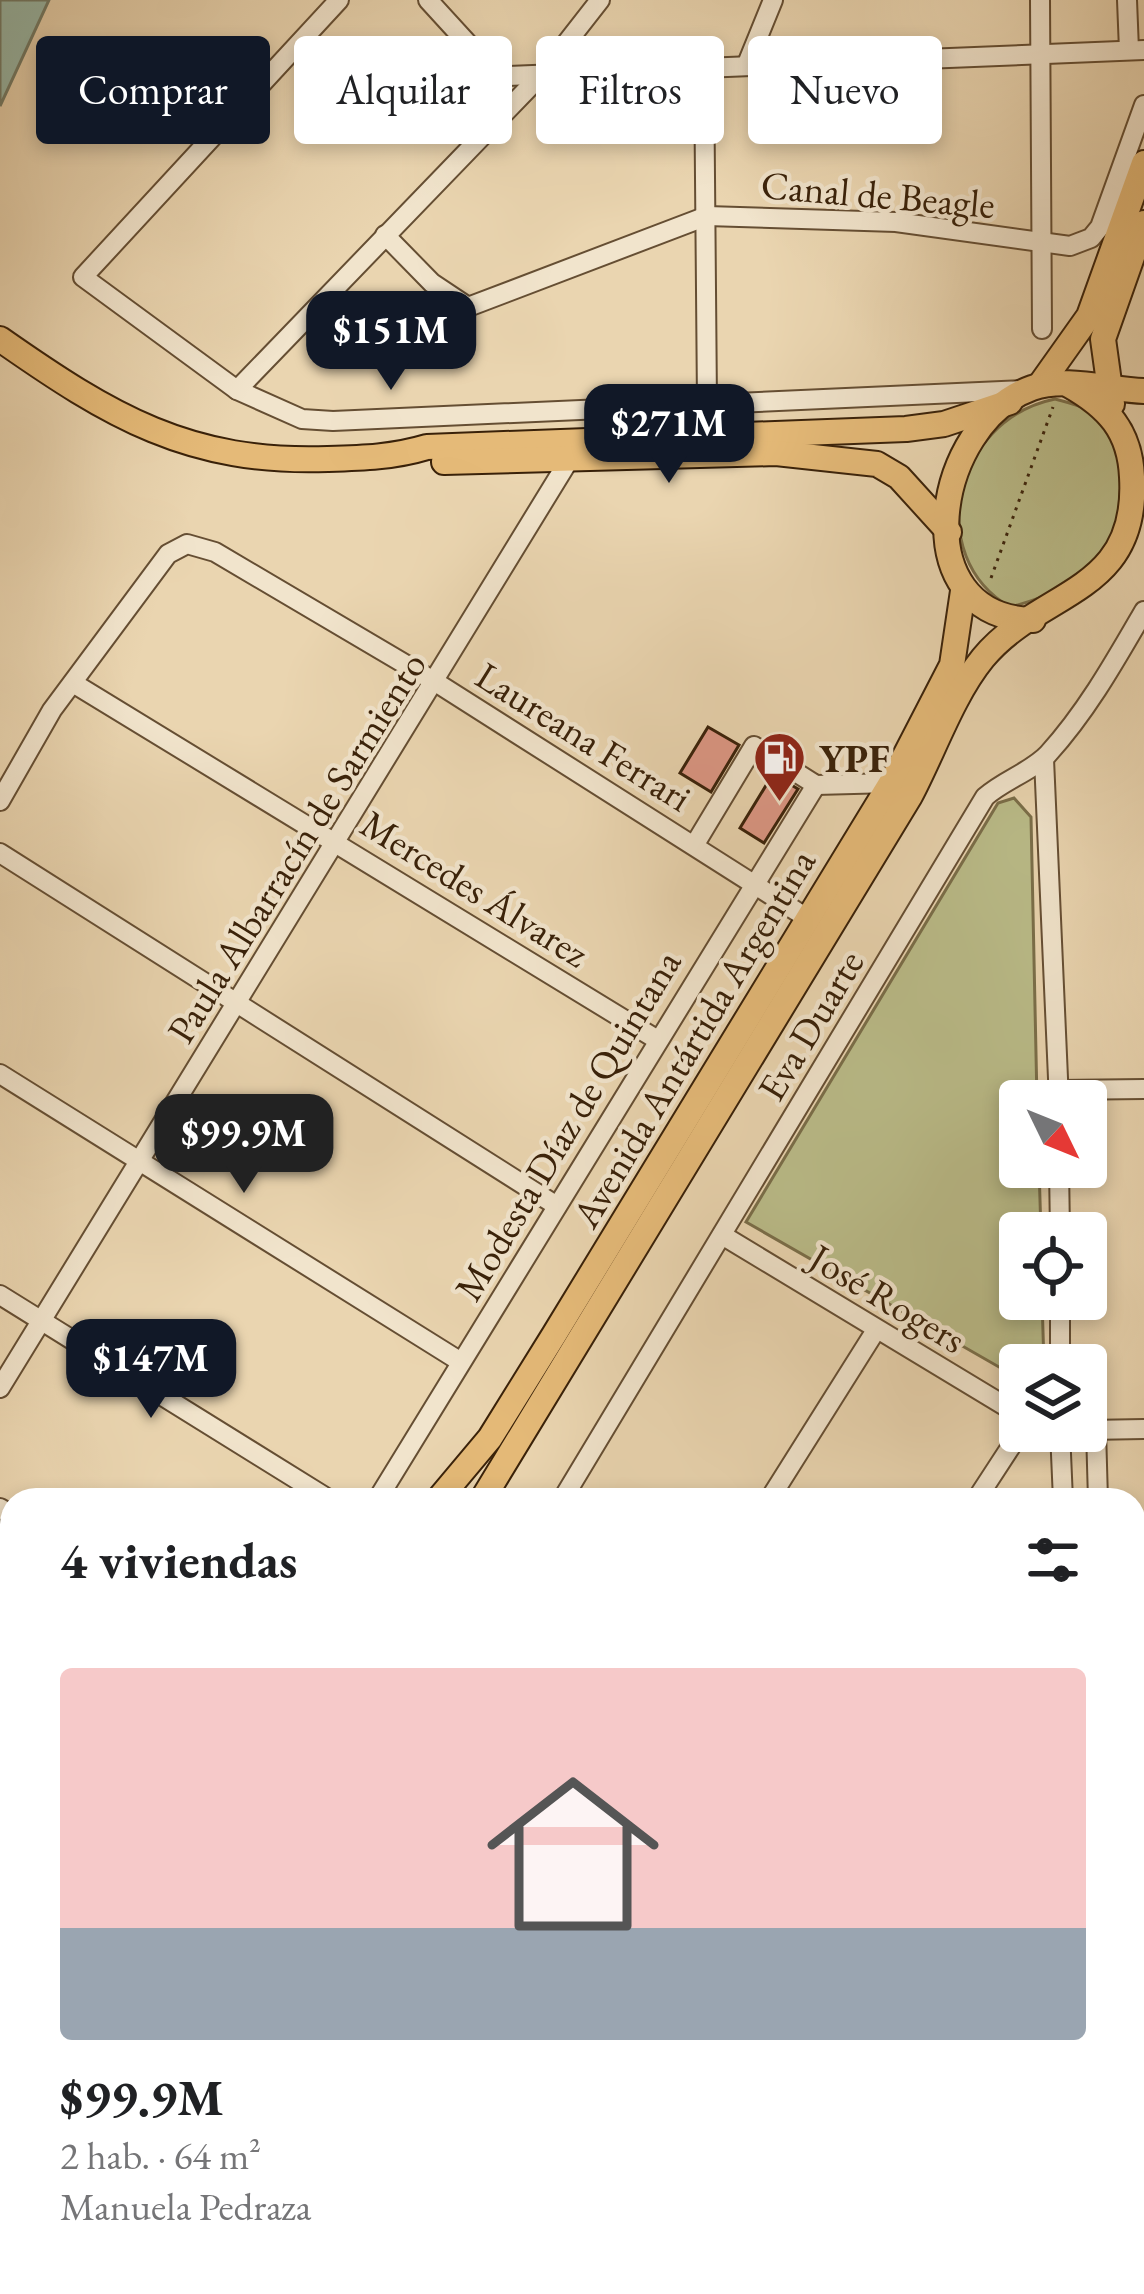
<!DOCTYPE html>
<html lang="es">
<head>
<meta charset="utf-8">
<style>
  body { margin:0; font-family:"EB Garamond",serif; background:#f2f2f2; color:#202124; height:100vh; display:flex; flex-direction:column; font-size:45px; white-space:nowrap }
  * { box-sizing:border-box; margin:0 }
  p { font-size:39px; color:#757577 }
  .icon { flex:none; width:66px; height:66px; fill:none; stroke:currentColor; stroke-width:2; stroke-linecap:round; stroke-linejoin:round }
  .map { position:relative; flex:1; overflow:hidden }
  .panel { position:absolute; left:0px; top:1488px; width:1146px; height:807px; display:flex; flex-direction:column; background:#fff; border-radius:36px 36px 0 0; box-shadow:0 6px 18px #0003 }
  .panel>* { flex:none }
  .top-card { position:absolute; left:36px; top:36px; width:1074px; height:108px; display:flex; gap:24px }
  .needle { width:78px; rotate:133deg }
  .controls { position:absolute; left:999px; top:1080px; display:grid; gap:24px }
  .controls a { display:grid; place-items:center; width:108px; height:108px; border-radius:12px; background:#fff; box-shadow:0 6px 18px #0003; font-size:60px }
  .price { position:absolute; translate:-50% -102px; padding:0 27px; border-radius:24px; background:#111827; color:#fff; font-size:39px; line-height:78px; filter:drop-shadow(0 3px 6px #0008) }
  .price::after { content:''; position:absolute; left:50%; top:72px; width:36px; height:27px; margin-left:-18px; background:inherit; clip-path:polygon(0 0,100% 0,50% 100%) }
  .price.active { background:#222; color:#fff }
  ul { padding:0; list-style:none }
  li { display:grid; align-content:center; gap:24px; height:636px; padding:0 60px }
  li span { display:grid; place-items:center; height:372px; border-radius:12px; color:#555 }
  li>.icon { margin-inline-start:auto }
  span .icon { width:216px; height:216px; fill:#fffc; stroke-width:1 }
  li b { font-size:51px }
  h2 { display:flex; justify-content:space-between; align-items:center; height:144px; padding:0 60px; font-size:51px }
  .tag { padding:0 42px; border-radius:12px; background:#fff; box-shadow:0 6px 18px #0003; font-size:42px; line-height:108px }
  .tag.active { background:#111827; color:#fff }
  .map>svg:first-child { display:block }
  .green { fill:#babc89; stroke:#7a6e49; stroke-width:3 }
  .water { fill:#98b9a9; stroke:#727c69; stroke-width:3 }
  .building { fill:#de9886; stroke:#392109; stroke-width:3 }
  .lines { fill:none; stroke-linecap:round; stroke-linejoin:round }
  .minor-casing { stroke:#654e33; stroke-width:22 }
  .major-casing { stroke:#392109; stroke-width:28 }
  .path { stroke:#392109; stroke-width:3; stroke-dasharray:3 6; stroke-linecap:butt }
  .minor { stroke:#f1e4cc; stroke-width:18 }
  .major { stroke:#e5ba78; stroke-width:24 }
  .labels { text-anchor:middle; stroke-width:9; stroke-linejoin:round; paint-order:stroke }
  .street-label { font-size:39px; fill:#392109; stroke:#f1e4cc }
  .poi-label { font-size:39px; font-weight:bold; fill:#392109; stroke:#f1e4cc; text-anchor:start }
</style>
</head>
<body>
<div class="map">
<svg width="1144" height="2294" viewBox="0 0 1144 2294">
  <rect width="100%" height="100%" fill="#ead5b0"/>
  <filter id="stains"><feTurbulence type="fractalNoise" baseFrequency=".00167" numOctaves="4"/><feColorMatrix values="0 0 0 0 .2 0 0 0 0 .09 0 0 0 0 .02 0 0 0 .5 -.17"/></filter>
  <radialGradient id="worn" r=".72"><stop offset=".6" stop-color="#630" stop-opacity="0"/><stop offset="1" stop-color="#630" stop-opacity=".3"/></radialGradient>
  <g class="green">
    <path d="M1055,399C1073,404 1094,408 1106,423C1133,458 1127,525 1099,556C1073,585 1046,598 1010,607C923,556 953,420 1055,399Z"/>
    <path d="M1014,798L1031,817L1037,1101H1020V1167H1039L1041,1233H1020V1299H1042L1044,1365H1020V1379L746,1222L998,803Z"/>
    <path d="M0,1517L12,1524V1594L2,1610L12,1617V1707L0,1700Z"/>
  </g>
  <path class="water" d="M0,0H49L0,106Z"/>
  <g class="building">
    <path d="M708,727L739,745L711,792L680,773Z"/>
    <path d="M773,774L798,789L764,843L740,828Z"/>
  </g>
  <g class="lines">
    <defs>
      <g id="minor">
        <path d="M339,0L83,277L237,390L302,419L333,421L1026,390"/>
        <path d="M428,0L492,70L507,76L1144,50"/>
        <path d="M1040,0L1042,329"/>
        <path d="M1127,0L1129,50"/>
        <path d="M704,64L707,403"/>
        <path d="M747,64L773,0"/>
        <path d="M385,235L432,283L468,307L707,216L896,222L1070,246L1091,238L1100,227L1144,105"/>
        <path d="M237,390L543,73L600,0"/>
        <path d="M73,683L656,1039"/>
        <path d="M1044,759L1059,1101"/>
        <path d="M0,801L52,710L168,554L187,544L215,552L437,683L807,918"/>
        <path d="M695,844L754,746L816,785L891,783"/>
        <path d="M0,853L557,1206"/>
        <path d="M0,1074L461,1362"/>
        <path d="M1059,1090L1144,1089"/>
        <path d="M1059,1167L1060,1233"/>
        <path d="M722,1235L1020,1415"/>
        <path d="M0,1295L330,1500"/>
        <path d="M1060,1299V1365"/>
        <path d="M0,1388L569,460"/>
        <path d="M1089,1430L1144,1429"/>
        <path d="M1096,1430L1098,1500"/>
        <path d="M1060,1431L1063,1500"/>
        <path d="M377,1500L816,785"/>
        <path d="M562,1500L985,797C1004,780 1031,772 1048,754C1087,711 1115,661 1144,611"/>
        <path d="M769,1500L876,1330"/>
        <path d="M976,1500L1021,1431"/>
        <path d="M0,1508L12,1515"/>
        <path d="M0,1732L12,1739"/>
        <path d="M1134,1764H1144"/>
        <path d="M0,1881H12"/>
        <path d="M1134,2064L1144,2063"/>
        <path d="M109,2283L128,2294"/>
        <path d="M766,2283V2294"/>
        <path d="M1093,2283L1094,2294"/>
        <path d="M1122,2283V2294"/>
        <path d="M55,2294L62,2283"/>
        <path d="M312,2294L315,2283"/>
      </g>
      <g id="major">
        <path d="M0,339C110,416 189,464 328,459C363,458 394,457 427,447L906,429L944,424L1010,402"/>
        <path d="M1040,385L1089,316L1144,163"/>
        <path d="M1112,404L1103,339L1144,223"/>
        <path d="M444,462L776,453L877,464L899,477L949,532"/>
        <path d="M1033,620C902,617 934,423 1032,388C1064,376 1111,390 1144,391"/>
        <path d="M438,1500L490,1438L554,1335L891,783L952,665L963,591"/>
        <path d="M482,1500L910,796C933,753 952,696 983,658C1040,589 1139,595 1132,477C1130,431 1108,407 1069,385"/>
        <path d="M1134,1800H1144"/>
        <path d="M1134,1836H1144"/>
        <path d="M0,2233L12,2210"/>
        <path d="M0,2279L12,2263"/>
      </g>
    </defs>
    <use href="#minor" class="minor-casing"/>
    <use href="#major" class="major-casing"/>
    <g class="path">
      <path d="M991,578L1053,407"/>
      <path d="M0,2172L12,2126"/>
    </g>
    <use href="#minor" class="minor"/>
    <use href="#major" class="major"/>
  </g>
  <defs>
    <symbol id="fuel-pin" viewBox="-11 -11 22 30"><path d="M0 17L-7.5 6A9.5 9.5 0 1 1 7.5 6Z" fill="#8f2418" stroke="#f1e4cc"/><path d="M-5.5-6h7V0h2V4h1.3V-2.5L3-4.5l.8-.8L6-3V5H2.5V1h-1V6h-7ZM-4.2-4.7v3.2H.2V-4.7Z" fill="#fff"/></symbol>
  </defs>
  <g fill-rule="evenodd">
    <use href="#fuel-pin" x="750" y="728" width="59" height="81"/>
  </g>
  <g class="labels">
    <g class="street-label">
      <text transform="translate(878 194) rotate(5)" y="14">Canal de Beagle</text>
      <text transform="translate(584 736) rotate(32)" y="14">Laureana Ferrari</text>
      <text transform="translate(296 847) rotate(-58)" y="14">Paula Albarracín de Sarmiento</text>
      <text transform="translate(475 888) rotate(32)" y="14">Mercedes Álvarez</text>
      <text transform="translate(810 1025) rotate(-59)" y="14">Eva Duarte</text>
      <text transform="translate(693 1038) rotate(-59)" y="14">Avenida Antártida Argentina</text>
      <text transform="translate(567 1125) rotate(-59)" y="14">Modesta Díaz de Quintana</text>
      <text transform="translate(888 1298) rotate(31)" y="14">José Rogers</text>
    </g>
    <g class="poi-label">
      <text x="819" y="772">YPF</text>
    </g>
  </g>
  <rect width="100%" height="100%" filter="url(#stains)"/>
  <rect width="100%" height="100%" fill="url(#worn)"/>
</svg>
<div class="controls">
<a><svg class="needle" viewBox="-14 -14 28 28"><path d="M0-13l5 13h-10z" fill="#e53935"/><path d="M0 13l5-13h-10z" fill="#757577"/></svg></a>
<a><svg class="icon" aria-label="locate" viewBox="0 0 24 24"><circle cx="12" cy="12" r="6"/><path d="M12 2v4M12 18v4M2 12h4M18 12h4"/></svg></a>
<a><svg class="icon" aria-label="layers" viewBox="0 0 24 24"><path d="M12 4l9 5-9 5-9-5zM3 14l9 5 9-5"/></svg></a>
</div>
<b class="price" style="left:391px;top:393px">$151M</b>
<b class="price" style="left:669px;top:486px">$271M</b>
<b class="price active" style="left:244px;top:1196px">$99.9M</b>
<b class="price" style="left:151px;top:1421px">$147M</b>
<div class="top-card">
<a class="tag active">Comprar</a>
<a class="tag">Alquilar</a>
<a class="tag">Filtros</a>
<a class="tag">Nuevo</a>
</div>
<section class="panel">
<h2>4 viviendas<svg class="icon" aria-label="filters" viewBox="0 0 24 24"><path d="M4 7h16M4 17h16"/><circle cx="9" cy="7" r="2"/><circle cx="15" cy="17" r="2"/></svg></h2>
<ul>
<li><span style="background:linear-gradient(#f6c9c9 70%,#9aa5b1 0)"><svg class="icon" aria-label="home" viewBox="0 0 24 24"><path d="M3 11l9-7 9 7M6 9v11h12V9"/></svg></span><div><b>$99.9M</b><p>2 hab. · 64 m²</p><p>Manuela Pedraza</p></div></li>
</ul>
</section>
</div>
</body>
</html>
